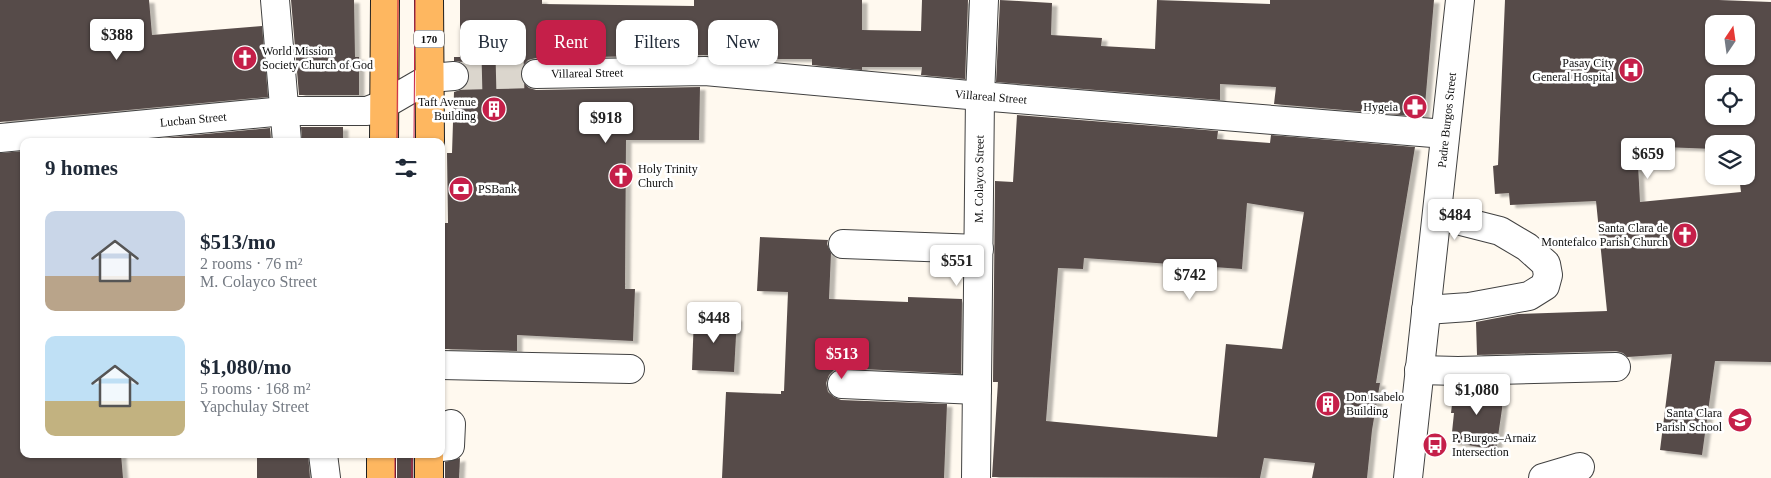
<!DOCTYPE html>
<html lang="en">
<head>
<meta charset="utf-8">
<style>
  body { margin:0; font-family:Georgia,serif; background:#f2f2f3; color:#1f2937; height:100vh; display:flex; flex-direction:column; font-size:19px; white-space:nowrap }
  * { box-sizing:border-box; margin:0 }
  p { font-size:16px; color:#747a83 }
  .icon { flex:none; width:28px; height:28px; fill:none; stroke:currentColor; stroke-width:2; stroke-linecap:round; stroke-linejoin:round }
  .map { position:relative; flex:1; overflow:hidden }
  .panel { position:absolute; left:20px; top:138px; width:425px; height:320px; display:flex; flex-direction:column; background:#fff; border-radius:10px; box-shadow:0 1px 4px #0004 }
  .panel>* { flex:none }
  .top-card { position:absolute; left:460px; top:20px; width:475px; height:45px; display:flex; gap:10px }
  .needle { width:32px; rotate:13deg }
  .tools { position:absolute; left:1705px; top:15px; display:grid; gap:10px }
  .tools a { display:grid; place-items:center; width:50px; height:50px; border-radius:10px; background:#fff; box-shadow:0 1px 4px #0004; font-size:25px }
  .price { position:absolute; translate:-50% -42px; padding:0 11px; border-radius:5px; background:#fff; color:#222; font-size:16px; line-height:32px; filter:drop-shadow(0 1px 2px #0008) }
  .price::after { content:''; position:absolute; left:50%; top:30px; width:15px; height:11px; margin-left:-8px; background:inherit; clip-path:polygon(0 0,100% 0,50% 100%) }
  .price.on { background:#c51f49; color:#fff }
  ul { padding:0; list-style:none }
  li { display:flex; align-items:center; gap:15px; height:125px; padding:0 25px }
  li span { display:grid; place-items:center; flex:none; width:140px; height:100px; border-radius:10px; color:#555 }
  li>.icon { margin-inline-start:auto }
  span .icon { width:60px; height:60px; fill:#fffc; stroke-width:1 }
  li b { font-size:21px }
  h2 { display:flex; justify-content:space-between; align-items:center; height:60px; padding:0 25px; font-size:21px }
  .pill { padding:0 18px; border-radius:10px; background:#fff; box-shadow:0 1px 4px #0004; font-size:18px; line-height:45px }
  .pill.on { background:#c51f49; color:#fff }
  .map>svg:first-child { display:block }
  .building { fill:#574c4a; fill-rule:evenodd; filter:url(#shadow) }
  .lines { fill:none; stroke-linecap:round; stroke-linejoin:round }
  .minor-tunnel { stroke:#dbd6cd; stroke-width:28; stroke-dasharray:28 14; stroke-linecap:butt }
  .minor-casing { stroke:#414141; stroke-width:30 }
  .major-casing { stroke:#1f1f1f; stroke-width:30 }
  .minor { stroke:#fff; stroke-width:28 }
  .major { stroke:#feb760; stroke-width:28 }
  .tram { stroke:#c51f49; stroke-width:1 }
  .labels { text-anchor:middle; stroke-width:5; stroke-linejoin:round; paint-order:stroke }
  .shield { fill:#fff; stroke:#565656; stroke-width:1 }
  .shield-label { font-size:11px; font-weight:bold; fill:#0e0e0e }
  .poi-label { font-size:12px; fill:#0e0e0e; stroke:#fff; text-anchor:start }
  .street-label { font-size:12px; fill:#0e0e0e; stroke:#fff }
</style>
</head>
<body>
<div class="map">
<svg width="1771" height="478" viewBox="0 0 1771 478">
  <defs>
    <filter id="shadow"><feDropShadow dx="5.5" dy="3" stdDeviation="1" flood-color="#0004"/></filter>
  </defs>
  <rect width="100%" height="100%" fill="#fff9ef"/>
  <g class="building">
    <path d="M0,0H149L152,35L262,26L268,97L0,122Z"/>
    <path d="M291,0H354L355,57H359V95H299Z"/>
    <path d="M460,0H542V4L694,6V0H862V30L921,31L922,0H968L965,79L921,75L922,67H862V70L812,65V59H758V57L705,55L536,58L528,60L522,67L520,75L523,82L529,88L536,90L700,87L699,140H626L625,289H635L633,341L517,335V351L444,349V223H448L447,153H452L454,92L463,89L468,82L470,75L467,67L461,62L454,61V57H460Z"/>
    <path d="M1000,0L1052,3L1051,35L1102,38L1101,46L1155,49L1157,0L1270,4V0H1434L1424,117L1274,104L1276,87L1220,84V100L996,82Z"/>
    <path d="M1505,0H1719L1771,2V362L1715,361L1702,455L1660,450L1672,354L1627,357L1623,353L1616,351L1477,355L1476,322L1518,314L1607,311L1596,201L1510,205L1509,193L1495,194L1493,166L1498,165ZM1714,24H1746V56H1714ZM1714,84H1746V116H1714ZM1714,144H1746V176H1739L1741,192L1640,202L1637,146L1714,149Z"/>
    <path d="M1017,115L1218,131L1217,139L1270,143L1271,135L1415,147L1376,383H1380L1372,430L1367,478H1312L1315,463L1264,458L1260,478L992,477L998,382H993L995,181L1013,182ZM1247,203L1304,212L1282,349L1226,344L1217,437L1046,421L1058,268L1083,269L1084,258L1242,269Z"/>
    <path d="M301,127H343V141H302Z"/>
    <path d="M270,128L271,141H131Z"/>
    <path d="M24,151V454H121L123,478H0V153Z"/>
    <path d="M760,237L828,240L827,244L831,253L829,299L908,302V297L962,299L961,374L843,368L834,370L829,375L826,383L828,392L834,397L841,400L947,404L944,478H722L726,392L781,394V391H784L788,292L757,291Z"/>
    <path d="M694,316L737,318L734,372L692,370Z"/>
    <path d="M1503,386L1502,409L1496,450L1451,442L1454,413H1451L1454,387Z"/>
    <path d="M257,454H308L310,478H257Z"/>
    <rect x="397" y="454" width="16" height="24"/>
    <path d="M460,458L459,478H445V462Z"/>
  </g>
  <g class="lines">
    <path class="minor-tunnel" d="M454,76L536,74"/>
    <defs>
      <g id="minor">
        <path d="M275,0L287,141"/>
        <path id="s1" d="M536,74L705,71L980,96L1445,134"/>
        <path id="s2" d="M0,138L284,111H367L385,104L430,78L454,76"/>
        <path d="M843,244L979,249"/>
        <path d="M1426,310L1469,307L1529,296L1545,286L1548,275L1546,264L1527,247L1500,231L1437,215"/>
        <path d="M441,365L630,369"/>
        <path d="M1419,370L1458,371L1616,367"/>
        <path d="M842,384L977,390"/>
        <path d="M441,447L450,446L451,424"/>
        <path d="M323,454L326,478"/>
        <path id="s3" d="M976,478L980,96L984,0"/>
        <path id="s4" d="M1408,478L1460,0"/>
        <path d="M1543,478L1580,467"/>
      </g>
      <g id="major">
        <path d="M429,0L430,141"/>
        <path d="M384,141L385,0"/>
        <path d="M381,478V454"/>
        <path d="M429,478V454"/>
      </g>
    </defs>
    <use href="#minor" class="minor-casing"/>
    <use href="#major" class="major-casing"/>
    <use href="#minor" class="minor"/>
    <use href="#major" class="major"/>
    <g class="tram">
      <path d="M397,141L398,0"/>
      <path d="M414,141L415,0"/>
      <path d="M395,478V454"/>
      <path d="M412,478V454"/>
    </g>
  </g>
  <defs>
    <symbol id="church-disc" viewBox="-11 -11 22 22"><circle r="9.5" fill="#c51f49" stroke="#fff"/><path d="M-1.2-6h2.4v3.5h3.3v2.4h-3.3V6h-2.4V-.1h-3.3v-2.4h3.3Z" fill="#fff"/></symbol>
    <symbol id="hospital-disc" viewBox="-11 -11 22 22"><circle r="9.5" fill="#c51f49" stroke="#fff"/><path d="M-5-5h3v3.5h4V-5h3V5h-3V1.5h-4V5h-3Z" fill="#fff"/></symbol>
    <symbol id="pharmacy-disc" viewBox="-11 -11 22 22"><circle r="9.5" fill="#c51f49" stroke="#fff"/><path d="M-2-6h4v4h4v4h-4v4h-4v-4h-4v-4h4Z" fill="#fff"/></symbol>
    <symbol id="building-disc" viewBox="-11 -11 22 22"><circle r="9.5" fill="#c51f49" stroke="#fff"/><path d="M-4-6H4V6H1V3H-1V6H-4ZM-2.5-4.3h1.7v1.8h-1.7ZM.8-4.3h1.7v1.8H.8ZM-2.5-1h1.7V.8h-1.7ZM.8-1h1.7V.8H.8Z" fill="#fff"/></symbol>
    <symbol id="bank-disc" viewBox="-11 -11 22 22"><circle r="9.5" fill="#c51f49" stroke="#fff"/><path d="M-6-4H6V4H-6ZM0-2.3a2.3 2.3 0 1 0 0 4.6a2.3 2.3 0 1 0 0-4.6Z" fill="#fff"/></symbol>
    <symbol id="school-disc" viewBox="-11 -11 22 22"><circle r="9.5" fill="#c51f49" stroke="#fff"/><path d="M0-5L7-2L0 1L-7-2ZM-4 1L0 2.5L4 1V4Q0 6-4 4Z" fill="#fff"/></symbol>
    <symbol id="bus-disc" viewBox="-11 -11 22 22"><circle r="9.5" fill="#c51f49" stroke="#fff"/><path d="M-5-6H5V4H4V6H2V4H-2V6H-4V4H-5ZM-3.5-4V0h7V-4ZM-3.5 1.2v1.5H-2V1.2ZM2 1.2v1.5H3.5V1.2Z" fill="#fff"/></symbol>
  </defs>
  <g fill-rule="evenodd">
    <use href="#church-disc" x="231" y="44" width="28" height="28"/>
    <use href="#hospital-disc" x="1617" y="56" width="28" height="28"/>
    <use href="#pharmacy-disc" x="1401" y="93" width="28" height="28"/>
    <use href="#building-disc" x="480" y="95" width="28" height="28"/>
    <use href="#church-disc" x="607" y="162" width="28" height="28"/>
    <use href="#bank-disc" x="447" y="175" width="28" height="28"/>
    <use href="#church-disc" x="1671" y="221" width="28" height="28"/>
    <use href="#building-disc" x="1314" y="390" width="28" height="28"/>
    <use href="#school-disc" x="1726" y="406" width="28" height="28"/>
    <use href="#bus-disc" x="1421" y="431" width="28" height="28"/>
  </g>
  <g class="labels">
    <rect class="shield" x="414" y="30.5" width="30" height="17" rx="4"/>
    <g class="shield-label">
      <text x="429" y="43">170</text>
    </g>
    <g class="poi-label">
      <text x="262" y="55">World Mission<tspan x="262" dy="14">Society Church of God</tspan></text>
      <text x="1614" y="67" text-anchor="end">Pasay City<tspan x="1614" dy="14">General Hospital</tspan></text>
      <text x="476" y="106" text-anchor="end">Taft Avenue<tspan x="476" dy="14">Building</tspan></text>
      <text x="1398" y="111" text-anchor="end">Hygeia</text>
      <text x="638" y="173">Holy Trinity<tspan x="638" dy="14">Church</tspan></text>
      <text x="478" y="193">PSBank</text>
      <text x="1668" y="232" text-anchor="end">Santa Clara de<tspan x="1668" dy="14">Montefalco Parish Church</tspan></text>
      <text x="1346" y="401">Don Isabelo<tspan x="1346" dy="14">Building</tspan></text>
      <text x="1722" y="417" text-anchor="end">Santa Clara<tspan x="1722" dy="14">Parish School</tspan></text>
      <text x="1452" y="442">P. Burgos–Arnaiz<tspan x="1452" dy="14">Intersection</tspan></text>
    </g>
    <g class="street-label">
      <text dy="4" stroke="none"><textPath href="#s1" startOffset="51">Villareal Street</textPath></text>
      <text dy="4" stroke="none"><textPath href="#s1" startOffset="456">Villareal Street</textPath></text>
      <text dy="4" stroke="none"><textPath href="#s2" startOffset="194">Lucban Street</textPath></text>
      <text dy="4" stroke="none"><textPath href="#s4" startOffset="360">Padre Burgos Street</textPath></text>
      <text dy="4" stroke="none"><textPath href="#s3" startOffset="299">M. Colayco Street</textPath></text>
    </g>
  </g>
</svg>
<div class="tools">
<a><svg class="needle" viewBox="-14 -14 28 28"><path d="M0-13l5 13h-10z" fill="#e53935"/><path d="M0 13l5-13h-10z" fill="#747a83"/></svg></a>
<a><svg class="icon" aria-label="locate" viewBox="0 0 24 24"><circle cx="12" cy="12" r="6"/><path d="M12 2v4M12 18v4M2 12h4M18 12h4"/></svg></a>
<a><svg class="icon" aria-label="layers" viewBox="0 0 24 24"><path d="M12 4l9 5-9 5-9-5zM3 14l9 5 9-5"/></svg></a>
</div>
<b class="price" style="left:117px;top:61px">$388</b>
<b class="price" style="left:606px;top:144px">$918</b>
<b class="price" style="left:1648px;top:180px">$659</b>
<b class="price" style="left:1455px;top:241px">$484</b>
<b class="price" style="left:957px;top:287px">$551</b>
<b class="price" style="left:1190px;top:301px">$742</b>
<b class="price" style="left:714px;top:344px">$448</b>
<b class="price on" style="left:842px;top:380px">$513</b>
<b class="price" style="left:1477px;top:416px">$1,080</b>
<div class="top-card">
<a class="pill">Buy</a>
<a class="pill on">Rent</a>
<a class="pill">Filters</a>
<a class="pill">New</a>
</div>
<section class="panel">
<h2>9 homes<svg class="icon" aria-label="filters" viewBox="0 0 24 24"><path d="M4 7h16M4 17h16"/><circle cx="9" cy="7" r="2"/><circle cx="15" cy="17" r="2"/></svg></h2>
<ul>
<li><span style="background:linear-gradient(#c9d6e8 65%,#b9a48a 0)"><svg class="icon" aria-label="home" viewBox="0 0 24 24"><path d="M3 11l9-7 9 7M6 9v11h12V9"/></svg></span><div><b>$513/mo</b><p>2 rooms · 76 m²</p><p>M. Colayco Street</p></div></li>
<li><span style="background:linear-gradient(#bfe0f5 65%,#c2b280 0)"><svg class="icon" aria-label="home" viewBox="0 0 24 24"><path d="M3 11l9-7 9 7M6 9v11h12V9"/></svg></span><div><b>$1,080/mo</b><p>5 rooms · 168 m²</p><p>Yapchulay Street</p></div></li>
</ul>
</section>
</div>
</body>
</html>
